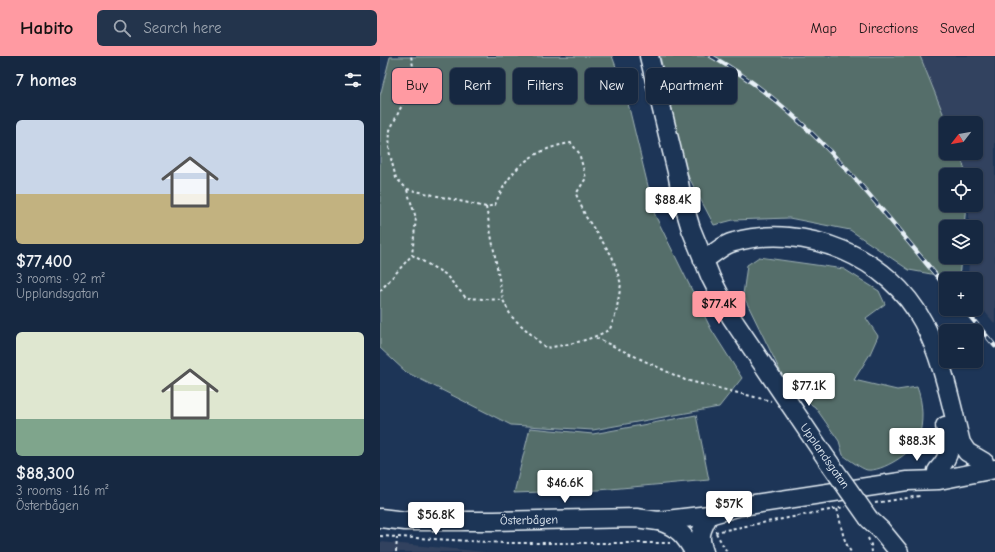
<!DOCTYPE html>
<html lang="en">
<head>
<meta charset="utf-8">
<style>
  body { margin:0; font-family:"Comic Neue",sans-serif; background:#23344c; color:#f1f3f6; height:100vh; display:flex; flex-direction:column; font-size:15px; white-space:nowrap }
  * { box-sizing:border-box; margin:0 }
  p { font-size:13px; color:#9ea6b1 }
  .icon { flex:none; width:22px; height:22px; fill:none; stroke:currentColor; stroke-width:2; stroke-linecap:round; stroke-linejoin:round }
  .map { position:relative; flex:1; overflow:hidden }
  .side { display:flex; flex-direction:column; background:#162841; width:380px }
  .side>* { flex:none }
  .top-card { position:absolute; left:12px; top:12px; width:380px; height:36px; display:flex; gap:8px }
  .needle { width:26px; rotate:239deg }
  .controls { position:absolute; left:559px; top:60px; display:grid; gap:8px }
  .controls a { display:grid; place-items:center; width:44px; height:44px; border-radius:6px; background:#162841; box-shadow:0 1px 3px #0004,0 0 0 1px #35445a; font-size:20px }
  .price { position:absolute; translate:-50% -34px; padding:0 9px; border-radius:4px; background:#fff; color:#222; font-size:13px; line-height:26px; filter:drop-shadow(0 1px 2px #0008) }
  .price::after { content:''; position:absolute; left:50%; top:24px; width:12px; height:9px; margin-left:-6px; background:inherit; clip-path:polygon(0 0,100% 0,50% 100%) }
  .price.current { background:#ff9aa2; color:#111 }
  ul { padding:0; list-style:none }
  li { display:grid; align-content:center; gap:8px; height:212px; padding:0 16px }
  li span { display:grid; place-items:center; height:124px; border-radius:6px; color:#555 }
  li>.icon { margin-inline-start:auto }
  span .icon { width:72px; height:72px; fill:#fffc; stroke-width:1 }
  li b { font-size:17px }
  h2 { display:flex; justify-content:space-between; align-items:center; height:48px; padding:0 16px; font-size:17px }
  .chip { padding:0 14px; border-radius:6px; background:#162841; box-shadow:0 1px 3px #0004,0 0 0 1px #35445a; font-size:14px; line-height:36px }
  .chip.current { background:#ff9aa2; color:#111 }
  header { display:flex; align-items:center; gap:24px; box-sizing:border-box; height:56px; padding:0 20px; background:#ff9aa2; color:#111 }
  header strong { font-size:19px }
  nav { display:flex; gap:22px; margin-inline-start:auto; font-size:14px }
  .search { width:280px; height:36px; background:#23344c; display:flex; align-items:center; gap:10px; box-sizing:border-box; padding:0 14px; border-radius:6px; color:#9ea6b1; font-size:15px }
  main { display:flex; flex:1; min-height:0 }
  .map>svg:first-child { display:block }
  .built { fill:#33435f }
  .green { fill:#546e6b; stroke:#9eb0b2 }
  .lines { fill:none; stroke-linecap:round; stroke-linejoin:round }
  .secondary-casing { stroke:#e8f1f8; stroke-width:21 }
  .path { stroke:#e8f1f8; stroke-width:2; stroke-dasharray:3 3; stroke-linecap:butt }
  .secondary { stroke:#1d3557; stroke-width:18 }
  .rail-casing { stroke:#e8f1f8; stroke-width:4.5 }
  .rail { stroke:#1d3557; stroke-width:3; stroke-dasharray:9; stroke-linecap:butt }
  .secondary-bridge-casing { stroke:#e8f1f8; stroke-width:21; stroke-linecap:butt }
  .secondary-bridge { stroke:#1d3557; stroke-width:18 }
  .labels { text-anchor:middle; stroke-width:3.5; stroke-linejoin:round; paint-order:stroke }
  .street-label { font-size:12px; fill:#e8f1f8; stroke:#1d3557 }
</style>
</head>
<body>
<header>
<strong>Habito</strong>
<div class="search"><svg class="icon" aria-label="search" viewBox="0 0 24 24"><circle cx="10" cy="10" r="6"/><path d="M15 15l6 6"/></svg>Search here</div>
<nav><a>Map</a><a>Directions</a><a>Saved</a></nav>
</header>
<main>
<section class="side">
<h2>7 homes<svg class="icon" aria-label="filters" viewBox="0 0 24 24"><path d="M4 7h16M4 17h16"/><circle cx="9" cy="7" r="2"/><circle cx="15" cy="17" r="2"/></svg></h2>
<ul>
<li><span style="background:linear-gradient(#c9d6e8 60%,#c2b280 0)"><svg class="icon" aria-label="home" viewBox="0 0 24 24"><path d="M3 11l9-7 9 7M6 9v11h12V9"/></svg></span><div><b>$77,400</b><p>3 rooms · 92 m²</p><p>Upplandsgatan</p></div></li>
<li><span style="background:linear-gradient(#dfe7d0 70%,#7fa58c 0)"><svg class="icon" aria-label="home" viewBox="0 0 24 24"><path d="M3 11l9-7 9 7M6 9v11h12V9"/></svg></span><div><b>$88,300</b><p>3 rooms · 116 m²</p><p>Österbågen</p></div></li>
</ul>
</section>
<div class="map">
<svg width="615" height="496" viewBox="0 0 615 496">
  <rect width="100%" height="100%" fill="#1d3557"/>
  <filter id="ink" filterUnits="userSpaceOnUse"><feTurbulence type="fractalNoise" baseFrequency=".025" numOctaves="2"/><feDisplacementMap in="SourceGraphic" scale="8" xChannelSelector="R" yChannelSelector="G"/><feConvolveMatrix kernelMatrix="1 2 1 2 8 2 1 2 1" color-interpolation-filters="sRGB"/></filter>
  <g filter="url(#ink)">
    <g class="built">
      <path d="M540,0H615V268L596,245V223H588L589,201H596V171H589V149H596V119H587L579,97H596V67H567Z"/>
      <path d="M0,486L105,496H0Z"/>
    </g>
    <g class="green">
      <path d="M232,0L245,35L275,159L331,273L362,322L339,351L213,374L131,369L26,316L0,292V40L10,1Z"/>
      <path d="M280,0H540L567,67L566,97H579L587,119H566V149H586L584,171H566V201H581L579,223L529,214L470,174L409,162L353,164L334,169L305,114Z"/>
      <path d="M379,201L464,213L499,235L505,248L486,262L498,280L490,298L474,324L517,334L537,331C543,346 544,368 538,383C532,397 502,416 487,414C482,413 468,403 463,399L459,385L435,351L409,333L363,239L367,209Z"/>
      <path d="M316,359L329,424L219,434L134,437L150,372L213,378Z"/>
    </g>
    <g class="lines">
      <defs>
        <g id="secondary">
          <path d="M269,0L297,116L302,143L311,173L331,222L351,261L446,402"/>
          <path d="M323,204C334,199 341,189 354,186C425,166 509,201 543,266C562,301 571,348 581,387L587,396L604,406"/>
          <path d="M557,415C573,397 570,391 565,370"/>
          <path d="M0,462L25,465H114L256,462L278,465L329,459L361,450L527,425L559,424L615,413"/>
          <path d="M489,463L501,474L519,496"/>
          <path d="M279,465C297,471 305,479 314,496"/>
          <path d="M324,496C318,479 321,474 329,459"/>
        </g>
      </defs>
      <use href="#secondary" class="secondary-casing"/>
      <g class="path">
        <path d="M27,134L36,162L32,199"/>
        <path d="M106,151L123,244"/>
        <path d="M0,235L32,199L65,218L86,242L123,244L131,260L166,292C190,288 210,285 230,273L236,257L241,228L232,200L206,161L196,138L206,122L199,97L191,87C152,93 129,113 115,149L106,151L27,133L16,122L9,95L10,74L23,47L33,31L34,15L31,0"/>
        <path d="M216,282L305,324L391,345"/>
        <path d="M495,447L540,440"/>
        <path d="M457,453C462,469 461,481 471,496"/>
        <path d="M335,476L465,451"/>
        <path d="M336,477L347,496"/>
        <path d="M0,480L125,487H290"/>
        <path d="M488,482L491,489L492,496"/>
        <path d="M16,496L17,482"/>
      </g>
      <use href="#secondary" class="secondary"/>
      <defs>
        <g id="rail">
          <path d="M331,0C429,55 495,147 566,231"/>
          <path d="M584,253L615,290"/>
        </g>
      </defs>
      <use href="#rail" class="rail-casing"/>
      <use href="#rail" class="rail"/>
      <defs>
        <path id="secondary-bridge" d="M446,402L489,463"/>
      </defs>
      <use href="#secondary-bridge" class="secondary-bridge-casing"/>
      <use href="#secondary-bridge" class="secondary-bridge"/>
    </g>
  </g>
  <g class="labels">
    <g class="street-label">
      <text transform="translate(445 400) rotate(55)" y="4">Upplandsgatan</text>
      <text transform="translate(149 464) rotate(-1)" y="4">Österbågen</text>
    </g>
  </g>
</svg>
<div class="controls">
<a><svg class="needle" viewBox="-14 -14 28 28"><path d="M0-13l5 13h-10z" fill="#e53935"/><path d="M0 13l5-13h-10z" fill="#9ea6b1"/></svg></a>
<a><svg class="icon" aria-label="locate" viewBox="0 0 24 24"><circle cx="12" cy="12" r="6"/><path d="M12 2v4M12 18v4M2 12h4M18 12h4"/></svg></a>
<a><svg class="icon" aria-label="layers" viewBox="0 0 24 24"><path d="M12 4l9 5-9 5-9-5zM3 14l9 5 9-5"/></svg></a>
<a>+</a>
<a>−</a>
</div>
<b class="price" style="left:293px;top:165px">$88.4K</b>
<b class="price current" style="left:339px;top:269px">$77.4K</b>
<b class="price" style="left:429px;top:351px">$77.1K</b>
<b class="price" style="left:537px;top:406px">$88.3K</b>
<b class="price" style="left:185px;top:448px">$46.6K</b>
<b class="price" style="left:349px;top:469px">$57K</b>
<b class="price" style="left:56px;top:480px">$56.8K</b>
<div class="top-card">
<a class="chip current">Buy</a>
<a class="chip">Rent</a>
<a class="chip">Filters</a>
<a class="chip">New</a>
<a class="chip">Apartment</a>
</div>
</div>
</main>
</body>
</html>
